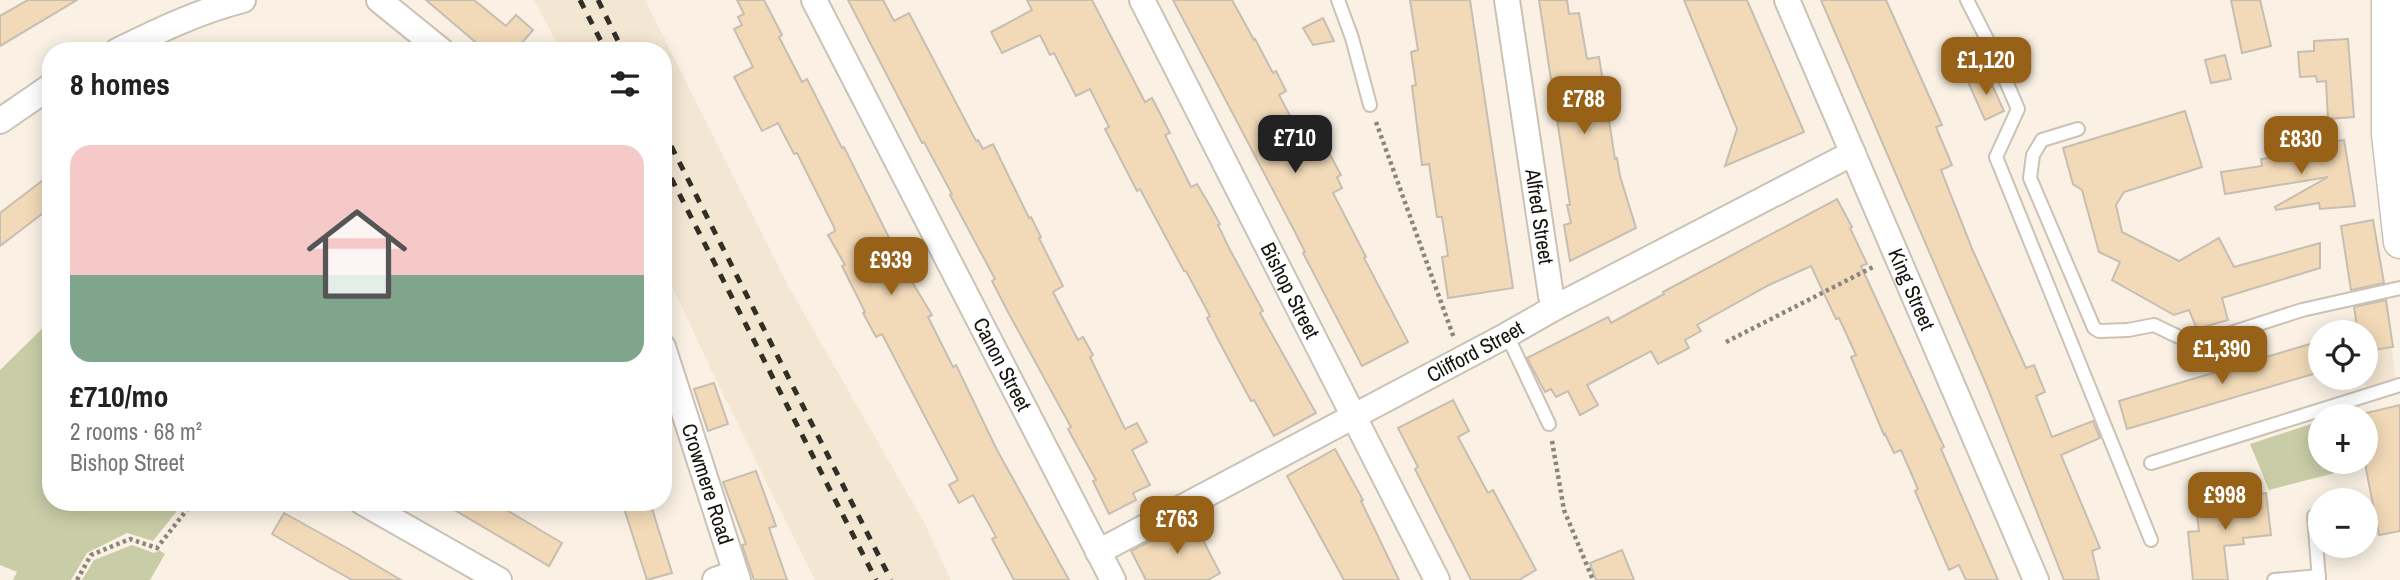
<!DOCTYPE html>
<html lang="en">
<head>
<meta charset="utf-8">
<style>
  body { margin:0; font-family:"Archivo Narrow",sans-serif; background:#f2f2f2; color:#222; height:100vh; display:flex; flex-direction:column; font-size:26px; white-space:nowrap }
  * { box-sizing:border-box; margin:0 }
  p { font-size:23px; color:#767676 }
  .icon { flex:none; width:38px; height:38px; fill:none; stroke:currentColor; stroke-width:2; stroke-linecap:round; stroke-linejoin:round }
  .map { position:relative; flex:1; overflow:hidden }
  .drawer { position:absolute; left:42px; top:42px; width:630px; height:469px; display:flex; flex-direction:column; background:#fff; border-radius:28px; box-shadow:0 4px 18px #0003 }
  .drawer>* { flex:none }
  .buttons { position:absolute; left:2308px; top:320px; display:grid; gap:14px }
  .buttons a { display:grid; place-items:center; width:70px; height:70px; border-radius:50%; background:#fff; box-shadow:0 4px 18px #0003; font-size:35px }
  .price { position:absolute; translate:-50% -60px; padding:0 16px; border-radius:14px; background:#976218; color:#fff; font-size:23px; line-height:46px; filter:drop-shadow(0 2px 4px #0008) }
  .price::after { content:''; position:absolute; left:50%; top:42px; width:21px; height:16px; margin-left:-10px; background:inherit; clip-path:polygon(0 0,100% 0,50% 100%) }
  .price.selected { background:#222; color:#fff }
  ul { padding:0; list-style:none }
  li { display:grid; align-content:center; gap:14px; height:371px; padding:0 28px }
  li span { display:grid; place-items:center; height:217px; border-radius:21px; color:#555 }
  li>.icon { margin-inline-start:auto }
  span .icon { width:126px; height:126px; fill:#fffc; stroke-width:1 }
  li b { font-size:30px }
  h2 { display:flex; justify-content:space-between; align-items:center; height:84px; padding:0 28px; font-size:30px }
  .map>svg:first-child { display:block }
  .built { fill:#f3e6d2 }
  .green { fill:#c9cda7 }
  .building { fill:#f2dab8; stroke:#c7beb2; stroke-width:2 }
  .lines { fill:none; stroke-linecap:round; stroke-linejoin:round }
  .service-casing { stroke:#cbc2b6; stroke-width:16 }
  .minor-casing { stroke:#cbc2b6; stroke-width:28 }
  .tertiary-casing { stroke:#cbc2b6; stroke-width:35 }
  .path { stroke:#8b857c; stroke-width:4.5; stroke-dasharray:3.5 3.5; stroke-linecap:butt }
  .service { stroke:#fff; stroke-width:12 }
  .minor { stroke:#fff; stroke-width:24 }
  .tertiary { stroke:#fff; stroke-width:32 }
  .rail { stroke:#322f29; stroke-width:5; stroke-dasharray:9 9; stroke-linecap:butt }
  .labels { text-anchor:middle; stroke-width:7; stroke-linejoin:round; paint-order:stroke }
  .street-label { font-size:21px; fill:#16140f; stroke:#fff }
</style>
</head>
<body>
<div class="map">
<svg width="2400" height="580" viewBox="0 0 2400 580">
  <rect width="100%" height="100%" fill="#faf1e4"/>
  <g class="built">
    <path d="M534,0H645L791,291L924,522L951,580H815L714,376L663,266V51H561Z"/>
    <path d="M2386,308L2396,382L2367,390L2363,378H2366V332H2349L2345,321Z"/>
  </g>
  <g class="green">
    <path d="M51,320V502H184L153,541L127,533L87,553L71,580H13L17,572L0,565V370Z"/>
    <path d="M2320,421V462H2332L2335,473L2269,490L2250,444Z"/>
    <path d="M132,545L154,553L159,550L165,554L150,580H82L94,560Z"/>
  </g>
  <g class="building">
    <path d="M28,0H77L0,46V16Z"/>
    <path d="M426,0H474L506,26L516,15L533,30L515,51H486Z"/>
    <path d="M737,0H764L782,35L779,37L802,82L807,79L842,148L844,147L906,272L932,315L928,317L953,367L956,365L997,450L1069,580H1014L992,539L996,537L973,495L959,503L949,485L958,480L882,334L876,337L863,313L865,312L842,266L845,265L828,235L835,231L834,227L797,153L794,154L778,123L762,131L734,77L753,67L734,29L742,25L738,17L744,14Z"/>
    <path d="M848,0H883L894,21L909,13L976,141L978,140L983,149L993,144L1029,218L1031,217L1041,237L1039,238L1063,286L1053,292L1078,340L1083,337L1093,355L1090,357L1125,429L1137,423L1147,442L1132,450L1150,485L1133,493L1136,500L1109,514L1093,481L1096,480L1068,429L1071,427L1009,314L992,281L995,279L950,195L952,194L924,142L922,143Z"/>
    <path d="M1027,0H1092L1145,102L1152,98L1170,133L1165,135L1191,187L1197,184L1210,206L1220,224L1218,225L1229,248L1263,311L1260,313L1316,413L1274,436L1254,400L1251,401L1222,347L1207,318L1210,316L1186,271H1184L1140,189L1137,191L1105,129L1109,127L1090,89L1076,96L1054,53L1050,55L1040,35L1002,53L991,32L1032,10Z"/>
    <path d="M1173,0H1232L1254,40L1255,39L1273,73L1276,71L1286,91L1279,95L1298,131L1313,123L1341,175L1337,177L1342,188L1333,193L1366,257L1364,258L1408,342L1362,366L1303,253L1305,252L1294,230Z"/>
    <path d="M1410,0H1470L1513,288L1448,298L1442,257L1448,256L1442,217H1437L1429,164L1422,165L1412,86L1416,85L1411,52L1418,50Z"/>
    <path d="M1539,0H1567L1569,14L1579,13L1587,59L1599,57L1615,159L1617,158L1620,176L1636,228L1570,261L1564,225L1571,223L1567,205H1570Z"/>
    <path d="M1684,0H1747L1804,132L1725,166L1737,129Z"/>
    <path d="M1821,0H1886L1942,125L1936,127L1952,165L1941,170L1973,251L2026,368L2034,365L2045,392L2036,396L2052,437L2093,421L2100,438L2061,455L2100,548L2092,551L2099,580H2064L1986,384Z"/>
    <path d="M2231,0H2260L2271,46L2242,53Z"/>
    <path d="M1323,18L1334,41L1313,45L1303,28Z"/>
    <path d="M2348,39L2354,117L2328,119L2326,81L2317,82L2316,76L2300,77L2298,52L2314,51V41Z"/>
    <path d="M2225,55L2231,79L2211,83L2205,60Z"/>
    <path d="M1987,74L2004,111L1985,120L1968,82Z"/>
    <path d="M2185,111L2202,167L2124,192L2116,205L2122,232L2179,261L2219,238L2234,267L2320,243V268L2222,298L2228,320L2197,329L2189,310L2174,315L2112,280L2120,262L2099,252L2082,190L2073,184L2063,148Z"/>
    <path d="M2344,140L2355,206L2320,209L2319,203L2276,210L2275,207L2328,177L2225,194L2221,172L2262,166L2261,159L2293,154L2292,149Z"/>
    <path d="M51,174V207L0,246V213Z"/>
    <path d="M1837,199L1852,227L1850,228L1867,264L1861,266L1944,447L1941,449L1998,580H1966L1959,565L1949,570L1915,491L1918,489L1901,450L1894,453L1885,434L1884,435L1851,357L1856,355L1839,318L1836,319L1811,266L1769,285L1697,325L1701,331L1685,340L1689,348L1658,364L1651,351L1587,385L1598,405L1580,415L1568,391L1556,397L1551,389L1545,392L1527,358L1608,317L1611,323L1664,294L1663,292Z"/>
    <path d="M2373,220L2384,283L2351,290L2341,226Z"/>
    <path d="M2386,300L2393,347L2366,351V332H2358L2354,307Z"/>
    <path d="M2320,341V372L2127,429L2119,401Z"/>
    <path d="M714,383L728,424L708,431L694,389Z"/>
    <path d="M1453,400L1469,431L1458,437L1488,493L1493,490L1536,570L1519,580H1471L1415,469L1418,467L1398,428Z"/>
    <path d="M2400,405V531L2379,535L2366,469V416L2362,414Z"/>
    <path d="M1335,449L1363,500L1361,501L1399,580H1344L1287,476Z"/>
    <path d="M756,471L776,526L769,528L787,580H754L742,545L746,544L723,482Z"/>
    <path d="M2266,493L2271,535L2243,538L2244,544L2224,546L2228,580H2193L2188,532L2199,531L2195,501Z"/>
    <path d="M441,502H493L562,543L549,566Z"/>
    <path d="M622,502H650L672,573L647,580Z"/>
    <path d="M284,513L347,548L401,580H352L320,562L272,534Z"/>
    <path d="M1192,519L1220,573L1208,580H1146L1131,551Z"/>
    <path d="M1622,550L1634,580H1596L1590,563Z"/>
  </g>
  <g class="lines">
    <defs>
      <g id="service">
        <path d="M1338,0L1352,38L1370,105"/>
        <path d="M1967,0L1992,49L2018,109L1996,157L2151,540"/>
        <path d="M2078,129L2042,140L2033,155L2030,178L2094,328L2099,331L2128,330L2154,325L2179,337L2203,342L2302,310L2400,288"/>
        <path d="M1507,335L1549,424"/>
        <path d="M2151,463L2400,385"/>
        <path d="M2314,516L2319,580"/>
        <path d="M2274,580L2319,576"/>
      </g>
      <g id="minor">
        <path d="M379,0L442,51"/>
        <path id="s1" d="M814,0L1113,580"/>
        <path id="s2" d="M1142,0L1437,580"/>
        <path id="s3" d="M1507,0L1551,296L1556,307"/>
        <path id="s4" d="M1787,0L2036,580"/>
        <path d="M117,51C158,31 199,11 243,0"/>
        <path d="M0,121L51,86"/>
        <path id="s5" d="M663,347L738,580"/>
        <path d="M362,502L499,580"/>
        <path id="s6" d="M1098,552L1507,335L1556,307L1853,153"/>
        <path d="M715,580L735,573"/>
      </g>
      <path id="tertiary" d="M2388,0V134L2400,242"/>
    </defs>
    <use href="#service" class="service-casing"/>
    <use href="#minor" class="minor-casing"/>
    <use href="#tertiary" class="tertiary-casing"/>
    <g class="path">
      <path d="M1376,122L1454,338"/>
      <path d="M1726,342L1875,266"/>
      <path d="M1552,441L1564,510L1593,580"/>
      <path d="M77,580L91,555L130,539L157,548L193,502"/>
    </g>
    <use href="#service" class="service"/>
    <use href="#minor" class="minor"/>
    <use href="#tertiary" class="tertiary"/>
    <g class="rail">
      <path d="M580,0L606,51"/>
      <path d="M598,0L623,51"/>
      <path d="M663,130L891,580"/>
      <path d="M663,162L876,580"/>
    </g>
  </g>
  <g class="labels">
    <g class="street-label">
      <text dy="7" stroke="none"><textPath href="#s3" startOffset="219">Alfred Street</textPath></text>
      <text dy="7" stroke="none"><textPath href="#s2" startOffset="326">Bishop Street</textPath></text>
      <text dy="7" stroke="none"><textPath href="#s4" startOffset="315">King Street</textPath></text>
      <text dy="7" stroke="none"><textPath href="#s6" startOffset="427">Clifford Street</textPath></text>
      <text dy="7" stroke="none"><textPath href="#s1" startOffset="410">Canon Street</textPath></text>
      <text dy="7" stroke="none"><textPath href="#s5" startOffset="144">Crowmere Road</textPath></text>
    </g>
  </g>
</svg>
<div class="buttons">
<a><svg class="icon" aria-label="locate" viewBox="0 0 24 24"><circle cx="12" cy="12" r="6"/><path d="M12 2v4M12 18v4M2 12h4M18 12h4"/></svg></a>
<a>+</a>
<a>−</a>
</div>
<b class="price" style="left:1986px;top:97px">£1,120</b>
<b class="price" style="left:1584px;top:136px">£788</b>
<b class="price selected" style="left:1295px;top:175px">£710</b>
<b class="price" style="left:2301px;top:176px">£830</b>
<b class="price" style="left:891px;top:297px">£939</b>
<b class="price" style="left:2222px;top:386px">£1,390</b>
<b class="price" style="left:2225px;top:532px">£998</b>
<b class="price" style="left:1177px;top:556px">£763</b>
<section class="drawer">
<h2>8 homes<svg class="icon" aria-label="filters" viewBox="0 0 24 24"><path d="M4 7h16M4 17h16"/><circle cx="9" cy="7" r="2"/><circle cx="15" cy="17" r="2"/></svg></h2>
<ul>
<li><span style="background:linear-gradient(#f6c9c9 60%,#7fa58c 0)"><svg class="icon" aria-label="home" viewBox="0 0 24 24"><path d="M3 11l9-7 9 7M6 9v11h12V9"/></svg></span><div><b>£710/mo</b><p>2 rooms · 68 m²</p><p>Bishop Street</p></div></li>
</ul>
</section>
</div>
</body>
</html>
